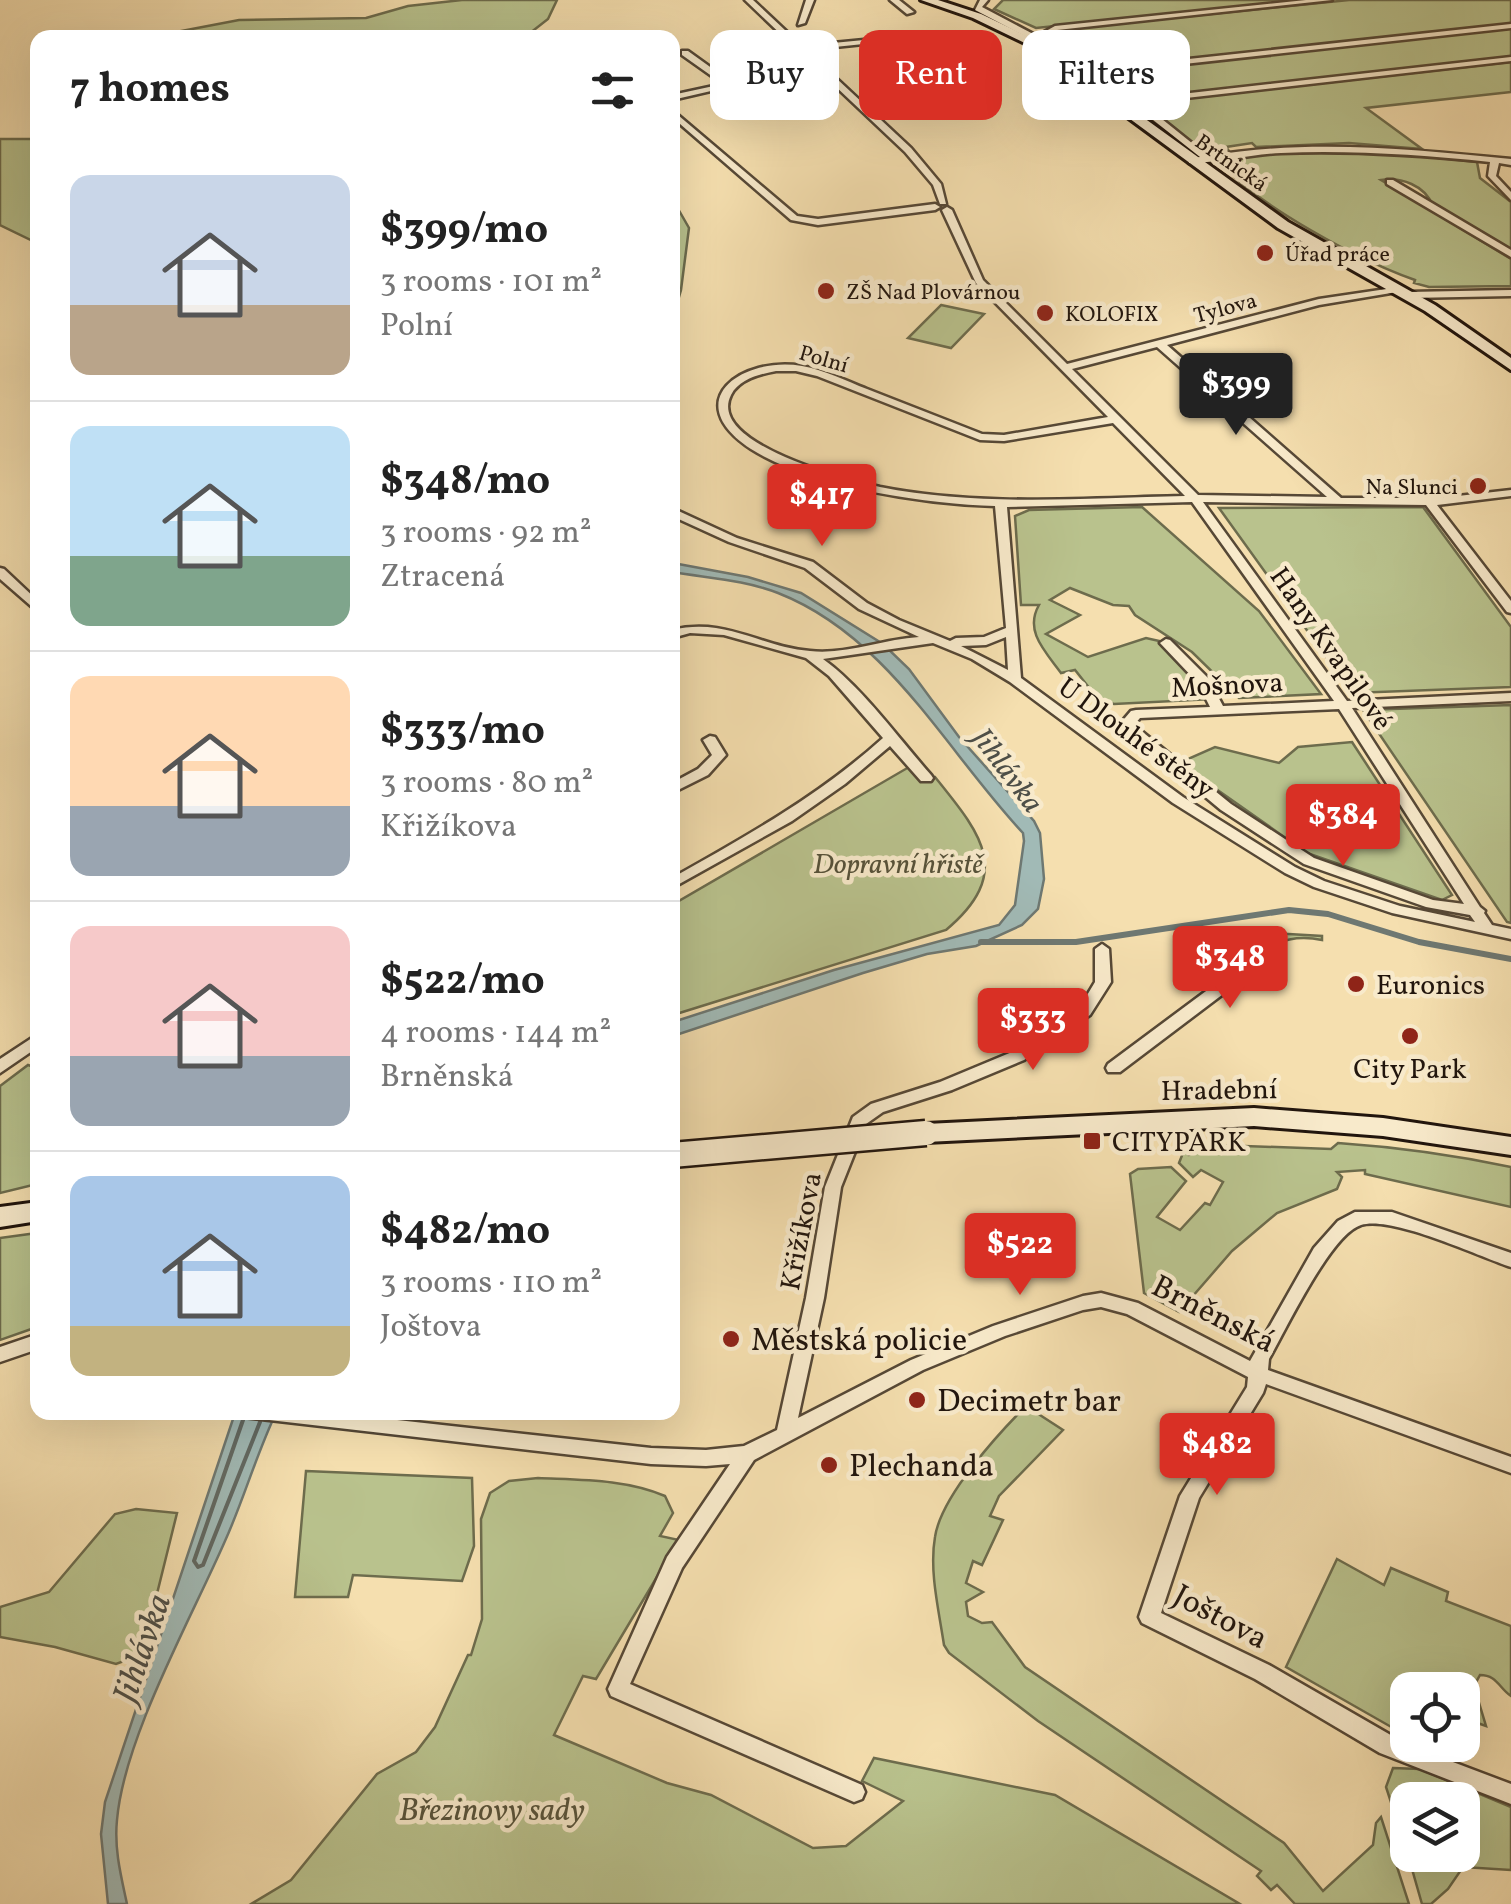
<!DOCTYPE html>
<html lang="en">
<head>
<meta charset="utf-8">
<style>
  body { margin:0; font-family:Vollkorn,serif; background:#f2f2f2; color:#222; height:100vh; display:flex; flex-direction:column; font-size:38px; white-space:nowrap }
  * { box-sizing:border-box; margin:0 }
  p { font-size:32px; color:#767676 }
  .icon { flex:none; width:55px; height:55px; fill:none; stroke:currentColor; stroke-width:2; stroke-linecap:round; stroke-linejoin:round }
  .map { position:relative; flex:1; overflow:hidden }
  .sheet { position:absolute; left:30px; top:30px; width:650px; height:1390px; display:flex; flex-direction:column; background:#fff; border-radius:20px; box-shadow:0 10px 40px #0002 }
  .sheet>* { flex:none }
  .banner { position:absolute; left:710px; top:30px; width:650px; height:90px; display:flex; gap:20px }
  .controls { position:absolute; left:1390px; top:1672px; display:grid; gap:20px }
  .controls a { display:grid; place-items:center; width:90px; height:90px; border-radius:20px; background:#fff; box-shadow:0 10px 40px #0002; font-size:50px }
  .price { position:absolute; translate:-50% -85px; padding:0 22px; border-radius:10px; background:#d93025; color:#fff; font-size:32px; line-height:65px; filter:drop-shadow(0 2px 5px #0008) }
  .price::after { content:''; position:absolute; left:50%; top:60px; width:30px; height:22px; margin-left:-15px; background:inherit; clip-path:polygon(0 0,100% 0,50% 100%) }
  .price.active { background:#222; color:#fff }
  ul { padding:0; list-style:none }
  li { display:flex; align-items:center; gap:30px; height:250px; padding:0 40px }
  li+li { border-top:2px solid #e0e0e0 }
  li span { display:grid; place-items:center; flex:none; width:280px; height:200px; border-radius:20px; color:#555 }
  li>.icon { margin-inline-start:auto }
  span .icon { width:120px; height:120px; fill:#fffc; stroke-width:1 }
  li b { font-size:42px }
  h2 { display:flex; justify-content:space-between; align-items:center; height:120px; padding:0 40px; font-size:42px }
  .chip { padding:0 35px; border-radius:20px; background:#fff; box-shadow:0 10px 40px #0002; font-size:35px; line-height:90px }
  .chip.active { background:#d93025; color:#fff }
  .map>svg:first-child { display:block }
  .green { fill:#b9c28d; stroke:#6d6c4d; stroke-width:2.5 }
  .water { fill:#a1bab6; stroke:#6e7872; stroke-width:2.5 }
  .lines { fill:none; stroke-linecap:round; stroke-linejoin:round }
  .shore { stroke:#616862; stroke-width:4 }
  .stream { stroke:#6e7872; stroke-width:6 }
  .street-casing { stroke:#564836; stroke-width:5 }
  .secondary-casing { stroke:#21150d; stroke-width:6 }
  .street { fill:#f8eacb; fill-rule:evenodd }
  .secondary { fill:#f8eacb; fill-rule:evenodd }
  .secondary-bridge-casing { stroke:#21150d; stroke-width:29; stroke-linecap:butt }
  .secondary-bridge { stroke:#f8eacb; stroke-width:24 }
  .poi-dot { fill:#8f2418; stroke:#f8eacb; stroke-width:4 }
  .labels { text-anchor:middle; stroke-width:9; stroke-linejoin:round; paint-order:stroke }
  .far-street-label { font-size:22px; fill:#21150d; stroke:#f8eacb }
  .far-poi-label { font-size:22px; fill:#21150d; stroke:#f8eacb; text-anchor:start }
  .street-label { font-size:28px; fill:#21150d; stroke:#f8eacb }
  .park-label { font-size:28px; font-style:italic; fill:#56523a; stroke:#f8eacb }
  .poi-label { font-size:28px; fill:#21150d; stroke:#f8eacb; text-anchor:start }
  .water-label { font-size:30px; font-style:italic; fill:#4e4f48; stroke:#f8eacb }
  .near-street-label { font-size:32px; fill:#21150d; stroke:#f8eacb }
  .near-poi-label { font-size:32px; fill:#21150d; stroke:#f8eacb; text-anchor:start }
  .near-park-label { font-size:32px; font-style:italic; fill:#56523a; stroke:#f8eacb }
  .near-water-label { font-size:35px; font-style:italic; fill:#4e4f48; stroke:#f8eacb }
</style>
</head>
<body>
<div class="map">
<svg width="1511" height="1904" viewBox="0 0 1511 1904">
  <rect width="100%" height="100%" fill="#f5dfaf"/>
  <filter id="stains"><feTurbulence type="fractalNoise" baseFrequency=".002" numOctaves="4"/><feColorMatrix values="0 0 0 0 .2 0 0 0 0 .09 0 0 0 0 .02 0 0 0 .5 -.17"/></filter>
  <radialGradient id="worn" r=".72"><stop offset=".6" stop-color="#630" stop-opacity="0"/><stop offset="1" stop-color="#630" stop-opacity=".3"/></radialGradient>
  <g class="green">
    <path d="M462,0H557L548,19L525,37H150L239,20L366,18L408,6Z"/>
    <path d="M1003,0H1307L1036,28L994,9Z"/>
    <path d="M1349,0H1511V24L1109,68L1096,65L1058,34L1065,29Z"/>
    <path d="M1511,28V57L1141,98L1133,97L1109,75L1121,71Z"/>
    <path d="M1511,62V92L1366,108L1422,149L1349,143L1256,147L1252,143L1226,147L1229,151L1198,149L1146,106L1154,102Z"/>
    <path d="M0,139H37V243L0,225Z"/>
    <path d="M1353,149L1477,162L1480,178L1511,202V252L1433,206C1425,185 1401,177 1381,180L1511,259V286L1429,287L1414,283L1415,280C1358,260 1261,207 1219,163C1244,145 1321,150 1353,149Z"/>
    <path d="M673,200L689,228L681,290L673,318Z"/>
    <path d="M941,305L984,314L951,348L908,338Z"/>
    <path d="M1142,507L1259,611L1321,694L1239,698L1192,652L1135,615L1129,606L1113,605L1070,588L1050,600L1080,615L1046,634L1088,657L1146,638L1168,643L1166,650L1215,699L1114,704L1098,699L1075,670L1061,673C1045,651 1024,631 1039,605H1021L1015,516L1029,510Z"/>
    <path d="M1423,507L1511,627V687L1352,693L1219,508Z"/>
    <path d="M1511,705V923L1507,922L1363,710Z"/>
    <path d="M1352,742L1452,895L1442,900L1307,853L1179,763L1215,747L1279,763L1298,747Z"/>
    <path d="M909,767L917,777H935C980,833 1015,872 946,930L673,1015L672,905Z"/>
    <path d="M1271,933L1322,936V940C1284,932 1268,950 1236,958C1218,962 1197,952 1181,946Z"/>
    <path d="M28,1065L37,1068V1184L0,1193V1086Z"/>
    <path d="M1187,1143L1189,1156V1144L1331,1149L1338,1143C1396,1147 1454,1155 1511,1167V1207L1365,1174V1170L1337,1172L1342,1177L1337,1189L1277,1213L1232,1251L1179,1312L1144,1293L1130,1174L1138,1169L1171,1167L1186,1181L1157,1217L1180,1230L1205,1203L1210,1205L1223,1182L1201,1170L1193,1177L1179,1163Z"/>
    <path d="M37,1233V1327L0,1340V1238Z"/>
    <path d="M1026,1406L1063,1430L999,1496L990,1516L1003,1520L982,1565L973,1561L966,1583L983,1592L966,1602L968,1616L982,1623L992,1622L1025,1667L1284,1843L1323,1891L1373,1845L1376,1823L1381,1817L1409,1904H1295L1277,1885L1271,1890L1257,1876L1261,1871L1038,1721L949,1653L944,1645C939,1611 929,1571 935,1537C941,1496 999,1433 1026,1406Z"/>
    <path d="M306,1471L472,1478L474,1546L462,1581L353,1575L348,1597H295Z"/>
    <path d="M538,1478C580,1480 626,1479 665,1496L673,1513L660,1536L679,1540L596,1679L583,1676L554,1735L667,1783L711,1795L813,1848L846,1846L903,1801L862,1781L874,1758L1055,1795L1240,1904H251L291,1880L377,1774L416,1752L435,1727L468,1655H471L482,1619L481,1519L490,1493L509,1481Z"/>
    <path d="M136,1509L177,1513L147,1634L135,1657L116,1664L55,1647L0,1637V1607L49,1592L115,1514Z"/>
    <path d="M1337,1559L1384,1585L1391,1568L1448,1592L1446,1601L1511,1626V1696C1499,1688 1497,1675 1480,1675L1474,1686L1486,1726L1463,1718L1462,1690H1408L1407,1715L1398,1711L1393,1728L1286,1667Z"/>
    <path d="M1393,1768L1420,1769L1511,1807V1870L1463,1867L1448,1889L1431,1904H1422L1408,1855H1462V1800H1408V1854L1386,1787Z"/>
  </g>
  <g class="water">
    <path d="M673,563L748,577L801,593L883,644L909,669L959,737L1034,821L1040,833L1044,879L1038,909L1022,925L976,946L927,954L863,973L673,1036V1022L834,970L999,925L1015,905L1024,841L1023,833C946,751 888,636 778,593C745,580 707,578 673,572Z"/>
    <path d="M235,1413H276C256,1455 244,1499 225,1541C191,1619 124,1738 117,1820C114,1849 121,1876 127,1904H108L101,1834L105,1802Z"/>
  </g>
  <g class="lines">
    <path class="shore" d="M243,1420L194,1561L198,1567L203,1565L260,1422"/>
    <path class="stream" d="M981,942H1076L1289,910L1328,914L1419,942L1511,959"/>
    <defs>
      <g id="street">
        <path d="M745,0H753L802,46L926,34L932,45H926L921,38L806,50L911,148L941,184L946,204H940L933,185L905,152L815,67L672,100V95L723,84L682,55V51H688L731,82L811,63Z"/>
        <path d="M806,0H814L805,23L798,25Z"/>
        <path d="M890,0H899L914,12L907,14Z"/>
        <path d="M980,0H988L982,7L1037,36L1055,26L1306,0H1332L1057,30L1043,39L1063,51L1061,58L1057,60L1053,58L1055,52L975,10Z"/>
        <path d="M1511,24V28L1103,73L1137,99L1511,57V61L1142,103L1208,156C1309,139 1410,149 1511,159V165L1499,163L1496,176L1511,192V200L1488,176L1490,162C1421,155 1351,150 1281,153C1250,154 1219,163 1189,163V159L1200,157L1133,104H1129L1092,71L1096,69Z"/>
        <path d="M672,110L797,216L818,219L935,204L940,207L935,210L818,225L791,220L672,117Z"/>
        <path d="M1387,180H1393L1511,250V257L1387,184Z"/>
        <path d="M947,207L952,210L983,280L1067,364L1319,299L1400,287V291L1397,292L1319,305L1167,345L1341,498H1440L1511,490V496L1437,505L1511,601V613L1507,612L1426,505L1203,502L1347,701L1511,693V701L1352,708L1480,907L1485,911L1484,913L1492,925L1511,929V939L1392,913L1314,887L1285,873L1173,803L1010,682L972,659L933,643L823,659C862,687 899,739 931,775L933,778L931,781H921L890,746L845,784L792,821L672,888V878C747,836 820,795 883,738L829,676L806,658L724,635L690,633L672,638V630C726,617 760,647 810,651C847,655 883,639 919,637L859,609L805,568L729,542L672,516V508L737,538L813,562L867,603L899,620L950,641L956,638L984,637L1006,628L995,506C925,504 811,487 751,449C678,401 742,356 802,366C825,370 846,381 867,389C905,404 944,419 982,434L1004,435L1108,417L976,283L942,210ZM1157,347L1327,497L1198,495L1072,369ZM776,371H796L817,376L980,440L1004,441L1113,423L1185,496C1083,498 981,507 880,487C849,480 706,444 731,395C739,379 760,374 776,371ZM1192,502L1334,701L1223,706L1208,678L1170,640L1166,639L1160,643L1198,683L1210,707L1136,710L1131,711L1119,725L1221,810L1304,864L1426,907L1470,915L1475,922L1400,906L1324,881L1295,867L1183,797L1021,678L1007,507ZM1006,637L1008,670L961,646L986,645ZM1339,709L1464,904L1433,900L1314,858L1231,804L1134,725L1140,718Z"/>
        <path d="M1511,290V296L1409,298L1404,295L1409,292Z"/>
        <path d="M0,568L4,569L38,601V612L0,579Z"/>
        <path d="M710,736L715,737L726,755L708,775L672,793V783L698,769L712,755L703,740Z"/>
        <path d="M1102,944L1109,949L1111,982L1090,1015L1024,1060L952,1090L883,1112L866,1124L841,1187L824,1298L798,1418L911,1360L993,1326L1083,1296L1101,1293L1138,1303L1250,1361L1314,1248L1338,1221L1355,1212H1392L1511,1253V1267C1478,1256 1391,1215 1361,1225C1331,1234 1286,1329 1269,1359L1268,1370L1511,1457V1473L1266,1384L1263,1393L1199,1498L1161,1613L1269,1665L1408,1745L1511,1784V1804L1380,1753L1255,1679L1142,1623L1139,1617L1180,1496L1247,1387L1248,1377L1127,1314L1101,1307L1083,1310L1005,1336L923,1370L754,1460L682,1568L630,1684L862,1785L865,1792L862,1799L854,1802L611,1696L608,1689L667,1557L730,1464L706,1466L651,1464L243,1417L241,1412H325L651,1448L706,1450L744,1446L777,1430L806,1298L825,1187L853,1117L871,1104L940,1082L1012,1052L1080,1007L1095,982V949Z"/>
        <path d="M1242,967L1250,972L1247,976L1120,1072H1108L1106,1068L1108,1064L1237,968Z"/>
        <path d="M38,1034V1047L0,1073V1059Z"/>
        <path d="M38,1334V1349L0,1362V1347Z"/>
      </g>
      <g id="secondary">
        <path d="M921,0H938L981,14L1039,42L1288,222L1435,305L1511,358V370L1425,311L1278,228L1031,46L973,18Z"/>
        <path d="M1254,1108L1383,1118L1511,1137V1155L1383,1136L1254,1126L926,1142L917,1139L914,1133L917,1127L926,1124Z"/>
        <path d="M38,1202V1221L0,1227V1207Z"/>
      </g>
    </defs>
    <use href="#street" class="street-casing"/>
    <use href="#secondary" class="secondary-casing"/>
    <use href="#street" class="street"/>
    <use href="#secondary" class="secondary"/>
    <defs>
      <path id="secondary-bridge" d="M672,1155L926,1133"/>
    </defs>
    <use href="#secondary-bridge" class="secondary-bridge-casing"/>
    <use href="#secondary-bridge" class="secondary-bridge"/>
  </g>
  <g class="poi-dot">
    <circle cx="1265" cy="253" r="10"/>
    <circle cx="826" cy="291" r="10"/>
    <circle cx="1045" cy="313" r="10"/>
    <circle cx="1478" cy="486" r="10"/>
    <circle cx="1356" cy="984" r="10"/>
    <circle cx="1410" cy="1036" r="10"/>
    <rect x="1082" y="1131" width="20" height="20" rx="5"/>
    <circle cx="731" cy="1339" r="10"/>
    <circle cx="917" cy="1400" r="10"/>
    <circle cx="829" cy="1465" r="10"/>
  </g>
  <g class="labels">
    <g class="far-street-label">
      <text transform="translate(1232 162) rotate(35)" y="8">Brtnická</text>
      <text transform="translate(1225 307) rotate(-15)" y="8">Tylova</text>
      <text transform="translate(824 358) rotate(16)" y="8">Polní</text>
    </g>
    <g class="far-poi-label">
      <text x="1285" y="261">Úřad práce</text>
      <text x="846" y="299">ZŠ Nad Plovárnou</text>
      <text x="1065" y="321">KOLOFIX</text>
      <text x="1458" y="494" text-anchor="end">Na Slunci</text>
    </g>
    <g class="street-label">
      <text transform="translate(1332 648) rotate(55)" y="10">Hany Kvapilové</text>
      <text transform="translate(1227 684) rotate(-3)" y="10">Mošnova</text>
      <text transform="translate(1137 737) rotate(36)" y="10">U Dlouhé stěny</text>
      <text transform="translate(1219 1089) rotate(-1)" y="10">Hradební</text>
      <text transform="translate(800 1231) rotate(-79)" y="10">Křižíkova</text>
    </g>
    <g class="park-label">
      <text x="898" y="873">Dopravní hřistě</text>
    </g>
    <g class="poi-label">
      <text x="1376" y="994">Euronics</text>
      <text x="1410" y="1078" text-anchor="middle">City Park</text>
      <text x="1112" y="1151">CITYPARK</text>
    </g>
    <g class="water-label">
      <text transform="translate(1008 770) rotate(53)" y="10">Jihlávka</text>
    </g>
    <g class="near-street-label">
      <text transform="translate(1214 1313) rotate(27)" y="11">Brněnská</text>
      <text transform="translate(1221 1616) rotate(28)" y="11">Joštova</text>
    </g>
    <g class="near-poi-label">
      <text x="751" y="1350">Městská policie</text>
      <text x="937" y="1411">Decimetr bar</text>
      <text x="849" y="1476">Plechanda</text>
    </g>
    <g class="near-park-label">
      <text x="492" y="1820">Březinovy sady</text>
    </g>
    <g class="near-water-label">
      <text transform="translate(141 1648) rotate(-71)" y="12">Jihlávka</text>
    </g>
  </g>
  <rect width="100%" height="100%" filter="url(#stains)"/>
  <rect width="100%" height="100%" fill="url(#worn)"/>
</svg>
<div class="controls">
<a><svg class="icon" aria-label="locate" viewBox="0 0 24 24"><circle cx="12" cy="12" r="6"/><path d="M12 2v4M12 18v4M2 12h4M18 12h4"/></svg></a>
<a><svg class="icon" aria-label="layers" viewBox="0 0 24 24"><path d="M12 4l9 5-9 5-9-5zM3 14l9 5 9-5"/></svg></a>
</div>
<b class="price active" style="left:1236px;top:438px">$399</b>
<b class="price" style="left:822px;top:549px">$417</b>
<b class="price" style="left:1343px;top:869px">$384</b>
<b class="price" style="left:1230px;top:1011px">$348</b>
<b class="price" style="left:1033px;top:1073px">$333</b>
<b class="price" style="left:1020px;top:1298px">$522</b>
<b class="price" style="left:1217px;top:1498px">$482</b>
<div class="banner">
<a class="chip">Buy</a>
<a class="chip active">Rent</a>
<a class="chip">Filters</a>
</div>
<section class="sheet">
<h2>7 homes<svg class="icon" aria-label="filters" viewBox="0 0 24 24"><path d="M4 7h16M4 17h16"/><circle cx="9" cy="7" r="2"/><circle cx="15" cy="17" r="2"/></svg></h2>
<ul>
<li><span style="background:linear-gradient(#c9d6e8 65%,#b9a48a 0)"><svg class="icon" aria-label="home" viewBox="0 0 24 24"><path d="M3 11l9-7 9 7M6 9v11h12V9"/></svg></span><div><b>$399/mo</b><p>3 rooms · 101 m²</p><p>Polní</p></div></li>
<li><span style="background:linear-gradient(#bfe0f5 65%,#7fa58c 0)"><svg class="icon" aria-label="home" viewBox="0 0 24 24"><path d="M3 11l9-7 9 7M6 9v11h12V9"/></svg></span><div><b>$348/mo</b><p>3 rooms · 92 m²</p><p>Ztracená</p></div></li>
<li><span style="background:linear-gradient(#ffd9b3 65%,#9aa5b1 0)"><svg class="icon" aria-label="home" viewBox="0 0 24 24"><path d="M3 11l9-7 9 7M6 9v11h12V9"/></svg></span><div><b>$333/mo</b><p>3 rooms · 80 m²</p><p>Křižíkova</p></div></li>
<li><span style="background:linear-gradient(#f6c9c9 65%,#9aa5b1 0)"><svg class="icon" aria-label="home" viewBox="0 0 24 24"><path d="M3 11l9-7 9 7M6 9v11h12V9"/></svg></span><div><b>$522/mo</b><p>4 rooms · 144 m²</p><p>Brněnská</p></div></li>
<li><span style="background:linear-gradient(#a9c7e8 75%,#c2b280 0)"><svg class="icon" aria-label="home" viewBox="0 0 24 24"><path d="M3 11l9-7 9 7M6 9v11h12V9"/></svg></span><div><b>$482/mo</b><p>3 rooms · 110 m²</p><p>Joštova</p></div></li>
</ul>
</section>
</div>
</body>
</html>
